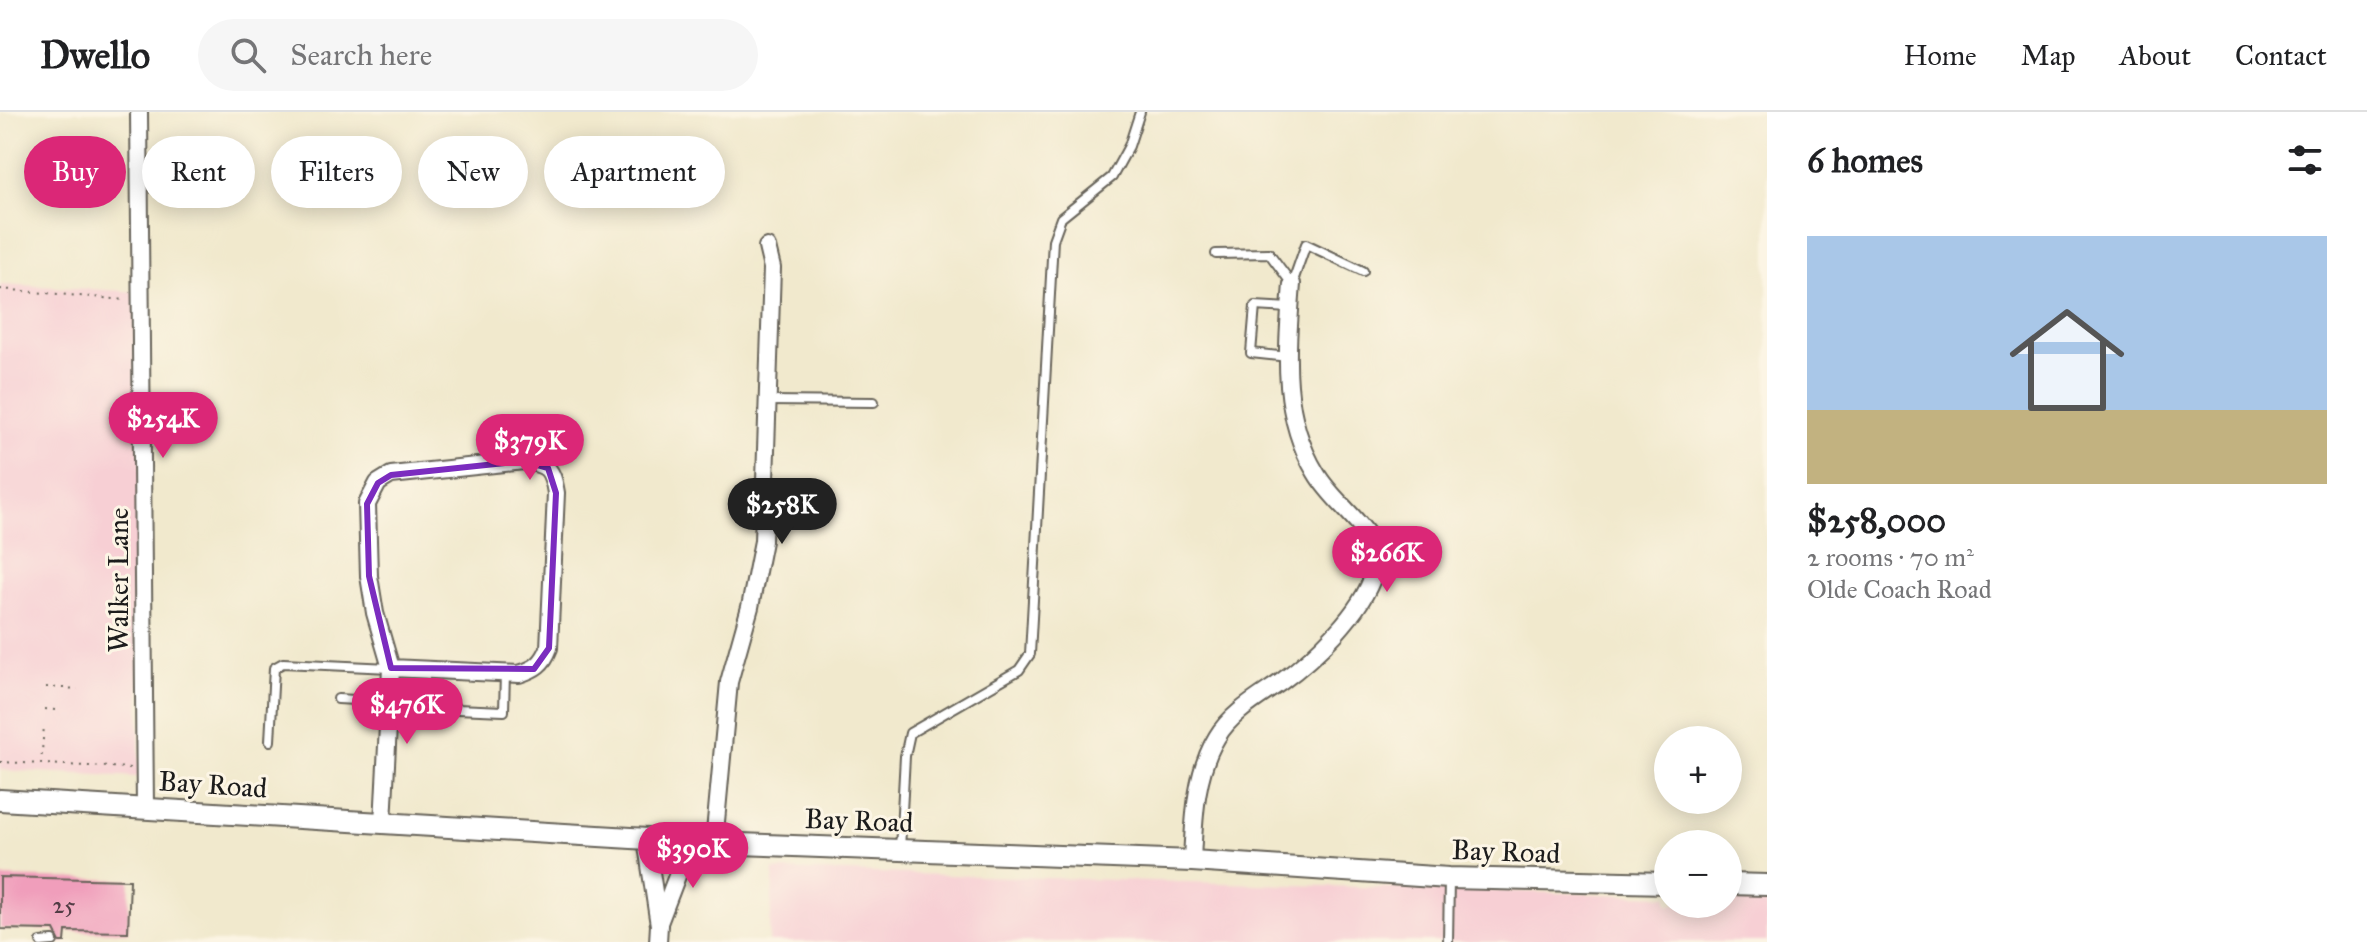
<!DOCTYPE html>
<html lang="en">
<head>
<meta charset="utf-8">
<style>
  body { margin:0; font-family:"IM FELL Great Primer",serif; background:#f6f6f6; color:#202124; height:100vh; display:flex; flex-direction:column; font-size:30px; white-space:nowrap }
  * { box-sizing:border-box; margin:0 }
  p { font-size:26px; color:#757577 }
  .icon { flex:none; width:44px; height:44px; fill:none; stroke:currentColor; stroke-width:2; stroke-linecap:round; stroke-linejoin:round }
  .map { position:relative; flex:1; overflow:hidden }
  .details { display:flex; flex-direction:column; background:#fff; width:600px }
  .details>* { flex:none }
  .top-card { position:absolute; left:24px; top:24px; width:760px; height:72px; display:flex; gap:16px }
  .fabs { position:absolute; left:1654px; top:614px; display:grid; gap:16px }
  .fabs a { display:grid; place-items:center; width:88px; height:88px; border-radius:50%; background:#fff; box-shadow:0 4px 20px #0003; font-size:40px }
  .price { position:absolute; translate:-50% -68px; padding:0 18px; border-radius:28px; background:#db2777; color:#fff; font-size:26px; line-height:52px; filter:drop-shadow(0 2px 4px #0008) }
  .price::after { content:''; position:absolute; left:50%; top:48px; width:24px; height:18px; margin-left:-12px; background:inherit; clip-path:polygon(0 0,100% 0,50% 100%) }
  .price.selected { background:#222; color:#fff }
  ul { padding:0; list-style:none }
  li { display:grid; align-content:center; gap:16px; height:424px; padding:0 40px }
  li+li { border-top:2px solid #e0e0e0 }
  li span { display:grid; place-items:center; height:248px; border-radius:0px; color:#555 }
  li>.icon { margin-inline-start:auto }
  span .icon { width:144px; height:144px; fill:#fffc; stroke-width:1 }
  li b { font-size:34px }
  h2 { display:flex; justify-content:space-between; align-items:center; height:96px; padding:0 40px; font-size:34px }
  .tag { padding:0 28px; border-radius:36px; background:#fff; box-shadow:0 4px 20px #0003; font-size:28px; line-height:72px }
  .tag.selected { background:#db2777; color:#fff }
  header { display:flex; align-items:center; gap:48px; box-sizing:border-box; height:112px; padding:0 40px; background:#fff; border-bottom:2px solid #e0e0e0 }
  header strong { font-size:38px }
  nav { display:flex; gap:44px; margin-inline-start:auto; font-size:28px }
  .search { width:560px; height:72px; background:#f6f6f6; display:flex; align-items:center; gap:20px; box-sizing:border-box; padding:0 28px; border-radius:44px; color:#757577; font-size:30px }
  main { display:flex; flex:1; min-height:0 }
  .map>svg:first-child { display:block }
  .built { fill:#f7cfd4 }
  .building { fill:#f09ebb }
  .lines { fill:none; stroke-linecap:round; stroke-linejoin:round }
  .service-casing { stroke:#67645a; stroke-width:12 }
  .minor-casing { stroke:#67645a; stroke-width:20 }
  .tertiary-casing { stroke:#67645a; stroke-width:24 }
  .path { stroke:#67645a; stroke-width:2; stroke-dasharray:2 6; stroke-linecap:butt }
  .service { stroke:#fff; stroke-width:8 }
  .minor { stroke:#fff; stroke-width:16 }
  .tertiary { stroke:#fff; stroke-width:20 }
  .marked { fill:none; stroke:#7b2cbf; stroke-width:6; stroke-linejoin:round }
  .labels { text-anchor:middle; stroke-width:6; stroke-linejoin:round; paint-order:stroke }
  .number-label { font-size:24px; fill:#513c44 }
  .street-label { font-size:28px; fill:#1c1c1c; stroke:#fcf5e5 }
</style>
</head>
<body>
<header>
<strong>Dwello</strong>
<div class="search"><svg class="icon" aria-label="search" viewBox="0 0 24 24"><circle cx="10" cy="10" r="6"/><path d="M15 15l6 6"/></svg>Search here</div>
<nav><a>Home</a><a>Map</a><a>About</a><a>Contact</a></nav>
</header>
<main>
<div class="map">
<svg width="1767" height="830" viewBox="0 0 1767 830">
  <rect width="100%" height="100%" fill="#fcf5e5"/>
  <filter id="ink" filterUnits="userSpaceOnUse"><feTurbulence type="fractalNoise" baseFrequency=".0125" numOctaves="2"/><feDisplacementMap in="SourceGraphic" scale="16" xChannelSelector="R" yChannelSelector="G"/><feConvolveMatrix kernelMatrix="1 2 1 2 8 2 1 2 1" color-interpolation-filters="sRGB"/></filter>
  <filter id="wash" filterUnits="userSpaceOnUse"><feTurbulence type="fractalNoise" baseFrequency=".006" numOctaves="4" result="noise"/><feDisplacementMap in="SourceGraphic" scale="32" xChannelSelector="R" yChannelSelector="G"/><feGaussianBlur stdDeviation="1.8" result="paint"/><feColorMatrix in="noise" values="0 0 0 0 0 0 0 0 0 0 0 0 0 0 0 0 0 1.4 0 .05"/><feComposite in="paint" operator="in"/></filter>
  <g filter="url(#wash)">
    <rect width="100%" height="100%" fill="#f1e9cd"/>
    <g class="built">
      <path d="M0,172L142,180L139,665L0,658Z"/>
      <path d="M774,758L1668,784V792H1728V786L1767,787V830H769Z"/>
    </g>
    <g id="blocks">
      <path class="building" d="M0,765L130,768L128,820L66,819L65,830H60L54,818L0,817Z"/>
    </g>
  </g>
  <g filter="url(#ink)">
    <use href="#blocks" fill-opacity="0" stroke="#67645a" stroke-width="2"/>
    <g class="lines">
      <defs>
        <g id="service">
          <path d="M1216,142L1269,141L1292,172"/>
          <path d="M1292,172L1306,132L1363,159"/>
          <path d="M1288,245L1251,241L1255,194L1289,196"/>
          <path d="M768,289L874,290"/>
          <path d="M338,587L389,590L409,595L504,599L505,561"/>
          <path d="M270,629L274,556L283,551L390,556"/>
          <path d="M900,737L905,644L910,621L1019,558L1030,542L1053,128L1061,106L1112,65L1129,34L1140,0"/>
          <path d="M41,830L53,829"/>
          <path d="M1448,830L1449,767"/>
        </g>
        <g id="minor">
          <path d="M139,0L145,696"/>
          <path d="M383,711L391,556L375,501L369,464L367,392L378,371L391,363L524,349C548,352 552,357 556,381L549,536C543,552 535,557 519,562L391,556"/>
          <path d="M646,727L659,813L658,830"/>
          <path d="M714,731L729,570L750,495L763,429L772,156L767,135"/>
          <path d="M1192,749C1194,707 1195,661 1217,625C1231,601 1258,586 1281,570C1314,546 1362,501 1374,461C1377,451 1378,440 1373,431C1358,405 1331,387 1316,361C1280,302 1287,237 1292,172"/>
          <path d="M659,811L690,730"/>
        </g>
        <g id="tertiary">
          <path d="M0,688L714,731L1192,749L1449,766L1668,771"/>
          <path d="M1728,772L1767,773"/>
        </g>
      </defs>
      <use href="#service" class="service-casing"/>
      <use href="#minor" class="minor-casing"/>
      <use href="#tertiary" class="tertiary-casing"/>
      <g class="path">
        <path d="M0,177L126,188"/>
        <path d="M46,575L78,577"/>
        <path d="M45,597L56,598"/>
        <path d="M0,650L131,656"/>
        <path d="M41,652L44,614"/>
      </g>
      <use href="#service" class="service"/>
      <use href="#minor" class="minor"/>
      <use href="#tertiary" class="tertiary"/>
    </g>
  </g>
  <path class="marked" d="M524,349L548,356L556,381L549,536L534,557L391,556L369,464L367,392L378,371L391,363Z"/>
  <g class="labels">
    <g class="number-label">
      <text x="64" y="801">25</text>
    </g>
    <g class="street-label">
      <text transform="translate(118 468) rotate(-90)" y="10">Walker Lane</text>
      <text transform="translate(213 672) rotate(4)" y="10">Bay Road</text>
      <text transform="translate(859 708) rotate(2)" y="10">Bay Road</text>
      <text transform="translate(1506 739) rotate(2)" y="10">Bay Road</text>
    </g>
  </g>
</svg>
<div class="fabs">
<a>+</a>
<a>−</a>
</div>
<b class="price" style="left:163px;top:348px">$254K</b>
<b class="price" style="left:530px;top:370px">$379K</b>
<b class="price selected" style="left:782px;top:434px">$258K</b>
<b class="price" style="left:1387px;top:482px">$266K</b>
<b class="price" style="left:407px;top:634px">$476K</b>
<b class="price" style="left:693px;top:778px">$390K</b>
<div class="top-card">
<a class="tag selected">Buy</a>
<a class="tag">Rent</a>
<a class="tag">Filters</a>
<a class="tag">New</a>
<a class="tag">Apartment</a>
</div>
</div>
<section class="details">
<h2>6 homes<svg class="icon" aria-label="filters" viewBox="0 0 24 24"><path d="M4 7h16M4 17h16"/><circle cx="9" cy="7" r="2"/><circle cx="15" cy="17" r="2"/></svg></h2>
<ul>
<li><span style="background:linear-gradient(#a9c7e8 70%,#c2b280 0)"><svg class="icon" aria-label="home" viewBox="0 0 24 24"><path d="M3 11l9-7 9 7M6 9v11h12V9"/></svg></span><div><b>$258,000</b><p>2 rooms · 70 m²</p><p>Olde Coach Road</p></div></li>
</ul>
</section>
</main>
</body>
</html>
